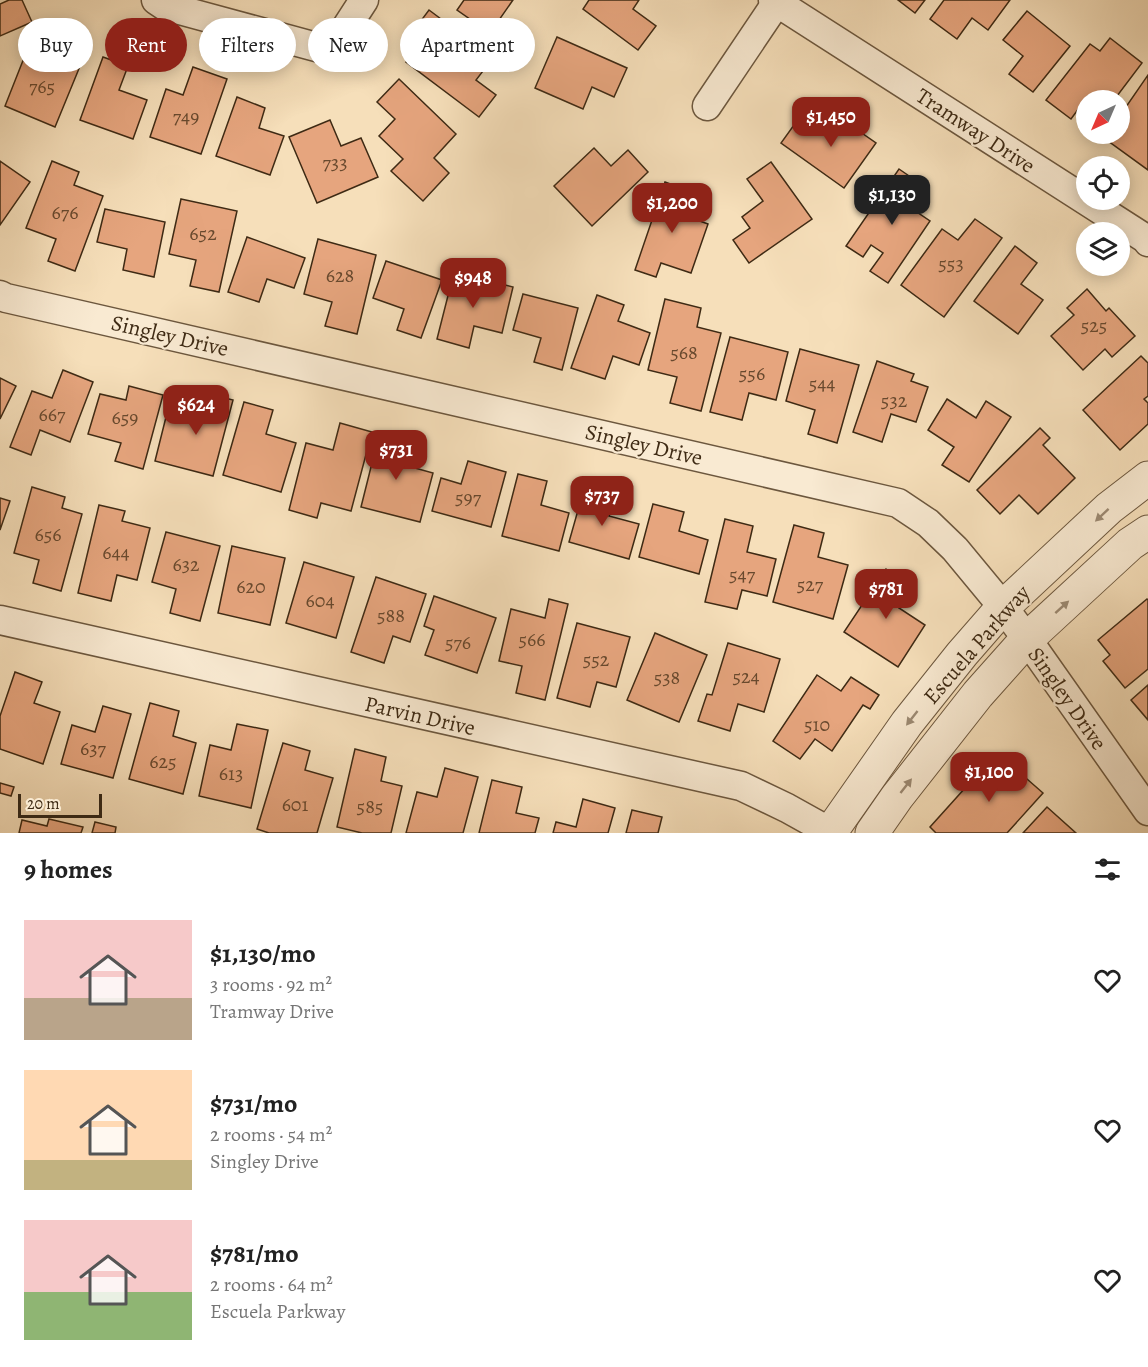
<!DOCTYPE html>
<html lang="en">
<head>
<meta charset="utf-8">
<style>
  body { margin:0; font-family:Alegreya,serif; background:#f6f6f6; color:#222; height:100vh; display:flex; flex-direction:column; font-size:22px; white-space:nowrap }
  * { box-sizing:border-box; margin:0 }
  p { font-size:20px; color:#767676 }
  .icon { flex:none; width:33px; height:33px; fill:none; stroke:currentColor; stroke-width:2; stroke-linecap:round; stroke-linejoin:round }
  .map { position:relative; height:833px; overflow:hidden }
  .drawer { display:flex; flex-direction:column; background:#fff; flex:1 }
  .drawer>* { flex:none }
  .guide { position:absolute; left:18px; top:18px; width:600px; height:54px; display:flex; gap:12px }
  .needle { width:39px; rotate:224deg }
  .buttons { position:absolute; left:1076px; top:90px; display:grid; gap:12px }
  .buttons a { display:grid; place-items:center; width:54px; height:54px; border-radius:50%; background:#fff; box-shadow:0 3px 15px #0003; font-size:30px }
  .scale { position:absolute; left:18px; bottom:15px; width:84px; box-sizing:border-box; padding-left:6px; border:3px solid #3e2a14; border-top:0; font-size:16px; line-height:21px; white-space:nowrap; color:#3e2a14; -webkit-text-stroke:4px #f9ead2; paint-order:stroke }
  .price { position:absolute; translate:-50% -51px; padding:0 14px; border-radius:12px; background:#8f2418; color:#fff; font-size:20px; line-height:39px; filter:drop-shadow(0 2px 3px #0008) }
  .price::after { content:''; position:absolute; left:50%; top:36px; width:18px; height:14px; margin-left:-9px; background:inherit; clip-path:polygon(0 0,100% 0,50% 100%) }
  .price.current { background:#222; color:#fff }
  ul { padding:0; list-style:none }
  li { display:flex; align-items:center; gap:18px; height:150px; padding:0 24px }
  li span { display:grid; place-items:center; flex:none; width:168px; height:120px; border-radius:0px; color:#555 }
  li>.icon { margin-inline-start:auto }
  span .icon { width:72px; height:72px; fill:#fffc; stroke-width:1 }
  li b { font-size:26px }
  h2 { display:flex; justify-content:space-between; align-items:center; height:72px; padding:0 24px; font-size:26px }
  .tag { padding:0 21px; border-radius:27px; background:#fff; box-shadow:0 3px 15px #0003; font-size:21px; line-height:54px }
  .tag.current { background:#8f2418; color:#fff }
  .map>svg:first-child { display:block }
  .building { fill:#e6a57e; stroke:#3e2a14; stroke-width:1.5 }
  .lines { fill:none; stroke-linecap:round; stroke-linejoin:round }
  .minor-casing { stroke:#6c573e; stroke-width:31 }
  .tertiary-casing { stroke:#6c573e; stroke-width:35 }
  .minor { stroke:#f9ead2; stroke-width:28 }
  .tertiary { stroke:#f9ead2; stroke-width:33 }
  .oneway { fill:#9c8a73 }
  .labels { text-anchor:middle; stroke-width:4.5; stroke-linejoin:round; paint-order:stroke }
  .number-label { font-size:20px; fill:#68492e }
  .street-label { font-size:22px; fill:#3e2a14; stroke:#f9ead2 }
</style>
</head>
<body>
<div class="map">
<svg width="1148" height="833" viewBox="0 0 1148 833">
  <rect width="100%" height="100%" fill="#f6dfba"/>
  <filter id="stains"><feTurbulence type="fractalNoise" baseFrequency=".00333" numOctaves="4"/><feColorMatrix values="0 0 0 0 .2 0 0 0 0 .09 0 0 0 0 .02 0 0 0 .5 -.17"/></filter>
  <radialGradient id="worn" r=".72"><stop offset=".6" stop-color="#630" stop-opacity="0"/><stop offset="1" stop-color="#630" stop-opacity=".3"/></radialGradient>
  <g class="building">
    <path d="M9,0H22L32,22L0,36V4Z"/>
    <path d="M464,0H513L490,33L457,10Z"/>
    <path d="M589,0H639L633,9L656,26L638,50L583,9Z"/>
    <path d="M898,0H925L915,13Z"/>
    <path d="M944,0H1010L988,30L972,18L957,39L930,19Z"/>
    <path d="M429,10L493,58L476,80L496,95L479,117L406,62L418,46L408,38Z"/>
    <path d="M1027,11L1070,46L1033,92L1009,74L1023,56L1003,40Z"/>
    <path d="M557,37L627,68L614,97L592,87L583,109L535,88Z"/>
    <path d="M1110,38L1142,63L1114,100H1094L1088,96L1071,119L1046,100L1090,44L1100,51Z"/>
    <path d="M56,42L85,54L55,127L5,106L24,58L46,66Z"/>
    <path d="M103,57L128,66L119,90L147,100L133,139L80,120Z"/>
    <path d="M193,67L227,79L201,154L150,137L166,89L183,95Z"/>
    <path d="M1148,75V170L1104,138L1107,134H1119V117Z"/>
    <path d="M399,79L456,134L434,158L449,173L423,201L391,171L403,159L379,136L395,119L377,102Z"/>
    <path d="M237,97L265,108L259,128L284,136L270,175L216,156Z"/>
    <path d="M833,113L876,143L844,188L781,143L799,118L819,132Z"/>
    <path d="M330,120L341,146L361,138L378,177L317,203L289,137Z"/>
    <path d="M594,148L611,166L628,150L648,172L592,226L554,186Z"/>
    <path d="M0,161L30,182L0,225Z"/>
    <path d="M52,161L79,172L74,185L103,196L75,271L48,261L56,239L26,228Z"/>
    <path d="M771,162L812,219L749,263L733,240L750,228L742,217L763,201L747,179Z"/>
    <path d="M899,169L925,187L911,208L930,221L888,283L870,271L883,253L871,245L863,257L846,246Z"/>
    <path d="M665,182L694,193L686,216L708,224L691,273L661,263L656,277L635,270Z"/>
    <path d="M181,199L237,211L219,292L190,286L196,260L169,254Z"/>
    <path d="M105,209L165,222L154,277L123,270L127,249L97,242Z"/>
    <path d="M975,219L1002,238L944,317L901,285L942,229L958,240Z"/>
    <path d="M247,237L305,258L294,288L267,279L259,302L228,292Z"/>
    <path d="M318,239L376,255L357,334L325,326L332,302L304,294Z"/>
    <path d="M1015,246L1037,263L1021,284L1043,300L1018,334L974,301Z"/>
    <path d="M386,261L442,280L421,338L397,330L404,309L373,298Z"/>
    <path d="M454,272L513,287L502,333L474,326L469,348L437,339Z"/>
    <path d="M1087,289L1106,311L1109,308L1135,336L1112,357L1105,349L1083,370L1051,336L1074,315L1067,308Z"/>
    <path d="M523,294L578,308L562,370L534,362L541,338L513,330Z"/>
    <path d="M597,295L624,305L618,321L650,333L639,365L613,356L605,379L571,368Z"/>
    <path d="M665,299L701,308L697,327L721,333L701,411L670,403L677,377L648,370Z"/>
    <path d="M730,337L788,352L776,400L749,393L742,420L710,412Z"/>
    <path d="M800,349L859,365L837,443L808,434L815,410L786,401Z"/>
    <path d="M1141,356L1148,363V396L1144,399L1148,403V424L1120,450L1083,410Z"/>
    <path d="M877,361L914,374L911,381L928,387L916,422L891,414L882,442L853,432Z"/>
    <path d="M63,370L93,382L70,442L40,430L31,455L10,447L32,391L52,398Z"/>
    <path d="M0,378L16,386L0,419Z"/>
    <path d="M129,386L163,395L143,469L115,461L121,443L88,434L100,394L126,400Z"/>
    <path d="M201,392L233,400L213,476L155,461L167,413L194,419Z"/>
    <path d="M947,399L976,418L986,401L1011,417L969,482L942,465L954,447L928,430Z"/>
    <path d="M244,402L273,410L266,434L296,443L281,492L223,475Z"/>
    <path d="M340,423L372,432L351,511L321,503L317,518L289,510L306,443L333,450Z"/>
    <path d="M1040,428L1050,438L1043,445L1075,478L1038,514L1019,495L1000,514L977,490Z"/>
    <path d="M380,431L411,439L404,465L433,473L420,522L361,507Z"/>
    <path d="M468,461L506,472L491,527L432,511L441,478L461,484Z"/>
    <path d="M518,474L547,481L541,505L569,513L559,551L502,536Z"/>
    <path d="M32,487L65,497L62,508L82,514L61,591L33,583L39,560L14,553Z"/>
    <path d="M584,489L614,497L609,516L639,524L629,559L569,542Z"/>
    <path d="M0,498L10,501L0,530Z"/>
    <path d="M653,504L684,512L679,531L708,540L699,574L639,557Z"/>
    <path d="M99,505L125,511L122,521L150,528L137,580L117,575L111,601L78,593Z"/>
    <path d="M725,519L753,526L747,552L776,559L767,596L742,590L737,609L705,602Z"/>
    <path d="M794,525L824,533L818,557L848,565L833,619L773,602Z"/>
    <path d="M166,532L220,546L200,621L170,613L176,589L152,582Z"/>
    <path d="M232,546L285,558L270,625L218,613Z"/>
    <path d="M304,562L354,577L336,638L286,623Z"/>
    <path d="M886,569L913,587L899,608L925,625L898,667L844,632Z"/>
    <path d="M376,577L426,594L410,642L393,636L384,663L351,652Z"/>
    <path d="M434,596L496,618L477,673L425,655L434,630L424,626Z"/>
    <path d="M549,599L568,604L545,700L516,693L522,666L499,661L511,609L545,618Z"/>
    <path d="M1147,599L1148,600V669L1125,688L1103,661L1110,655L1098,640Z"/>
    <path d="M577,623L630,637L616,687L597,682L590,707L557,698Z"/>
    <path d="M655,633L707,655L679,722L627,700Z"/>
    <path d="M728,643L780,659L764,712L738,704L730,731L698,721L707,694L712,695Z"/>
    <path d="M15,672L42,682L34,703L60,712L43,764L0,749V716Z"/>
    <path d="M817,675L841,691L851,677L879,695L870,709L863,705L832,751L815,739L800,759L773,741Z"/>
    <path d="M1148,685V720L1131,700Z"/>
    <path d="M150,703L179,711L173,736L196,743L183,794L129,779Z"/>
    <path d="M103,706L131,714L113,778L61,764L72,725L95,732Z"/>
    <path d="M237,724L268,730L251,808L199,796L210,745L231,750Z"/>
    <path d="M283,743L310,751L305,770L333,778L317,833H269L257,829Z"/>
    <path d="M355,749L386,757L381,781L402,786L391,833H362L337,827Z"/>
    <path d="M993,757L1015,777L1019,772L1043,793L1007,833H936L930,827Z"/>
    <path d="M445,768L478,777L463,833H406L417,792L437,797Z"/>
    <path d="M492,780L522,787L516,813L539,818L535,833H479Z"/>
    <path d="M0,783L14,787L11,796L0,793Z"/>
    <path d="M583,799L615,808L608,833H553L556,822L576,827Z"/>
    <path d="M1047,807L1076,833H1023Z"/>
    <path d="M632,810L662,817L658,833H626Z"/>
    <path d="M49,819L83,827L81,833H19L22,820L47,826Z"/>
    <path d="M95,822L116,827L115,833H92Z"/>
  </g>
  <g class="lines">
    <defs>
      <g id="minor">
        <path d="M156,0L165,6L331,51L364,0"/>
        <path d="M773,0L1146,239L1148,242"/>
        <path d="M707,106L777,2"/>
        <path d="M0,295L6,298L898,503L928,523L955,549L1003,607L1027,639L1148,811"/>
        <path d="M0,620L741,786L787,808L832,833"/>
      </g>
      <g id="tertiary">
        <path d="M830,833L907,723L962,654L1003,607L1109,508L1148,478"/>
        <path d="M872,833L897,797L978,694L1027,639L1130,544L1148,532"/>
      </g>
    </defs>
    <use href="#minor" class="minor-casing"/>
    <use href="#tertiary" class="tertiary-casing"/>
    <use href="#minor" class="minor"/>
    <use href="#tertiary" class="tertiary"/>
  </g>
  <defs><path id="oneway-solid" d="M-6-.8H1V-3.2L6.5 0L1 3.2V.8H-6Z" transform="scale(1.5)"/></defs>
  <g class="oneway">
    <use href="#oneway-solid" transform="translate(1102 515) rotate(137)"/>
    <use href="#oneway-solid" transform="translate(1062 607) rotate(-42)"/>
    <use href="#oneway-solid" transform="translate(912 718) rotate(128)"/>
    <use href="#oneway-solid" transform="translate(906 786) rotate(-52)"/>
  </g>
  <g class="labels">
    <g class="number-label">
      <text x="42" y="93">765</text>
      <text x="186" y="123">749</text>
      <text x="335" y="169">733</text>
      <text x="65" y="219">676</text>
      <text x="203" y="240">652</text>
      <text x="951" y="270">553</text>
      <text x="340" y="282">628</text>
      <text x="1094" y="332">525</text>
      <text x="684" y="359">568</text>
      <text x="752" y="380">556</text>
      <text x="822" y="390">544</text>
      <text x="894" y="407">532</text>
      <text x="52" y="421">667</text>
      <text x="125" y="424">659</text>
      <text x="468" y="504">597</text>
      <text x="48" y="541">656</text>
      <text x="116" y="559">644</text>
      <text x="186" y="571">632</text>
      <text x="742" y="581">547</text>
      <text x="810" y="591">527</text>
      <text x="251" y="593">620</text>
      <text x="320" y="607">604</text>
      <text x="391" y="622">588</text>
      <text x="532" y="646">566</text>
      <text x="458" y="649">576</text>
      <text x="596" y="666">552</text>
      <text x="746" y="683">524</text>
      <text x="667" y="684">538</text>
      <text x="817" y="731">510</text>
      <text x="93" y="755">637</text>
      <text x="163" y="768">625</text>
      <text x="231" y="780">613</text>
      <text x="295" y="811">601</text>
      <text x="370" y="813">585</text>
    </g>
    <g class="street-label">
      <text transform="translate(976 130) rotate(33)" y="8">Tramway Drive</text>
      <text transform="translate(170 335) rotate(13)" y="8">Singley Drive</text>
      <text transform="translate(644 444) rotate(13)" y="8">Singley Drive</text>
      <text transform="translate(976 644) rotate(-49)" y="8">Escuela Parkway</text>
      <text transform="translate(1068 698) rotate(55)" y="8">Singley Drive</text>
      <text transform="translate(420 715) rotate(13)" y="8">Parvin Drive</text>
    </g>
  </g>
  <rect width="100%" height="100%" filter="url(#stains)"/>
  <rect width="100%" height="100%" fill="url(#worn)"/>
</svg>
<div class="buttons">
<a><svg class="needle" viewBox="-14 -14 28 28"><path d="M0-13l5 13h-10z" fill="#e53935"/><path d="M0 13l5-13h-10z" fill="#767676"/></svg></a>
<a><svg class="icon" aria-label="locate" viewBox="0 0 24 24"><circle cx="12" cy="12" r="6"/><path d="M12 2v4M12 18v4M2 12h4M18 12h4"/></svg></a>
<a><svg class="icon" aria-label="layers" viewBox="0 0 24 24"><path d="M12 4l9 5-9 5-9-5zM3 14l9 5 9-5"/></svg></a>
</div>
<div class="scale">20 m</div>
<b class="price" style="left:831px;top:148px">$1,450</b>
<b class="price current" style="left:892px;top:226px">$1,130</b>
<b class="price" style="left:672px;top:234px">$1,200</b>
<b class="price" style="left:473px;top:309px">$948</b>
<b class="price" style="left:196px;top:436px">$624</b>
<b class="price" style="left:396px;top:481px">$731</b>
<b class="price" style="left:602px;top:527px">$737</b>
<b class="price" style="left:886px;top:620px">$781</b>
<b class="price" style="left:989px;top:803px">$1,100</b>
<div class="guide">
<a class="tag">Buy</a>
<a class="tag current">Rent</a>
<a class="tag">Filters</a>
<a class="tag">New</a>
<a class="tag">Apartment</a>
</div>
</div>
<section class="drawer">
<h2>9 homes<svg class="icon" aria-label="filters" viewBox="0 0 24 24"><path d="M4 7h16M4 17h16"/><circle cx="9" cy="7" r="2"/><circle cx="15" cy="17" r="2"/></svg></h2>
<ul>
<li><span style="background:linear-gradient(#f6c9c9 65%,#b9a48a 0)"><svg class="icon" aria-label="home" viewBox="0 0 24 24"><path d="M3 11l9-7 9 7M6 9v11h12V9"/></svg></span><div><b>$1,130/mo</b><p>3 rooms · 92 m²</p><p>Tramway Drive</p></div><svg class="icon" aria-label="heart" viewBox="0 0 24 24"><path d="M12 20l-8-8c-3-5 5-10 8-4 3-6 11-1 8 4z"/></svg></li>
<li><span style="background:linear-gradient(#ffd9b3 75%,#c2b280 0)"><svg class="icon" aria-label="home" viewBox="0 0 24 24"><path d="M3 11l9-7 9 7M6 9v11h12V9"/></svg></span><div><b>$731/mo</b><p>2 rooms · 54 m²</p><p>Singley Drive</p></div><svg class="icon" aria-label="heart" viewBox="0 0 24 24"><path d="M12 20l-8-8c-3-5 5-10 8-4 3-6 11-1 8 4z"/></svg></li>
<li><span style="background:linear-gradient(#f6c9c9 60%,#8fb573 0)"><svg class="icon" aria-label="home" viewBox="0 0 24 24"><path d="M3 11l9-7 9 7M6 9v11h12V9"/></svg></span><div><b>$781/mo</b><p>2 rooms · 64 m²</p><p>Escuela Parkway</p></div><svg class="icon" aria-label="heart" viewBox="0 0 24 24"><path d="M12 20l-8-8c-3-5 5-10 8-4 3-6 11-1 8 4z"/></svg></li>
</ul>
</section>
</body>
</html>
